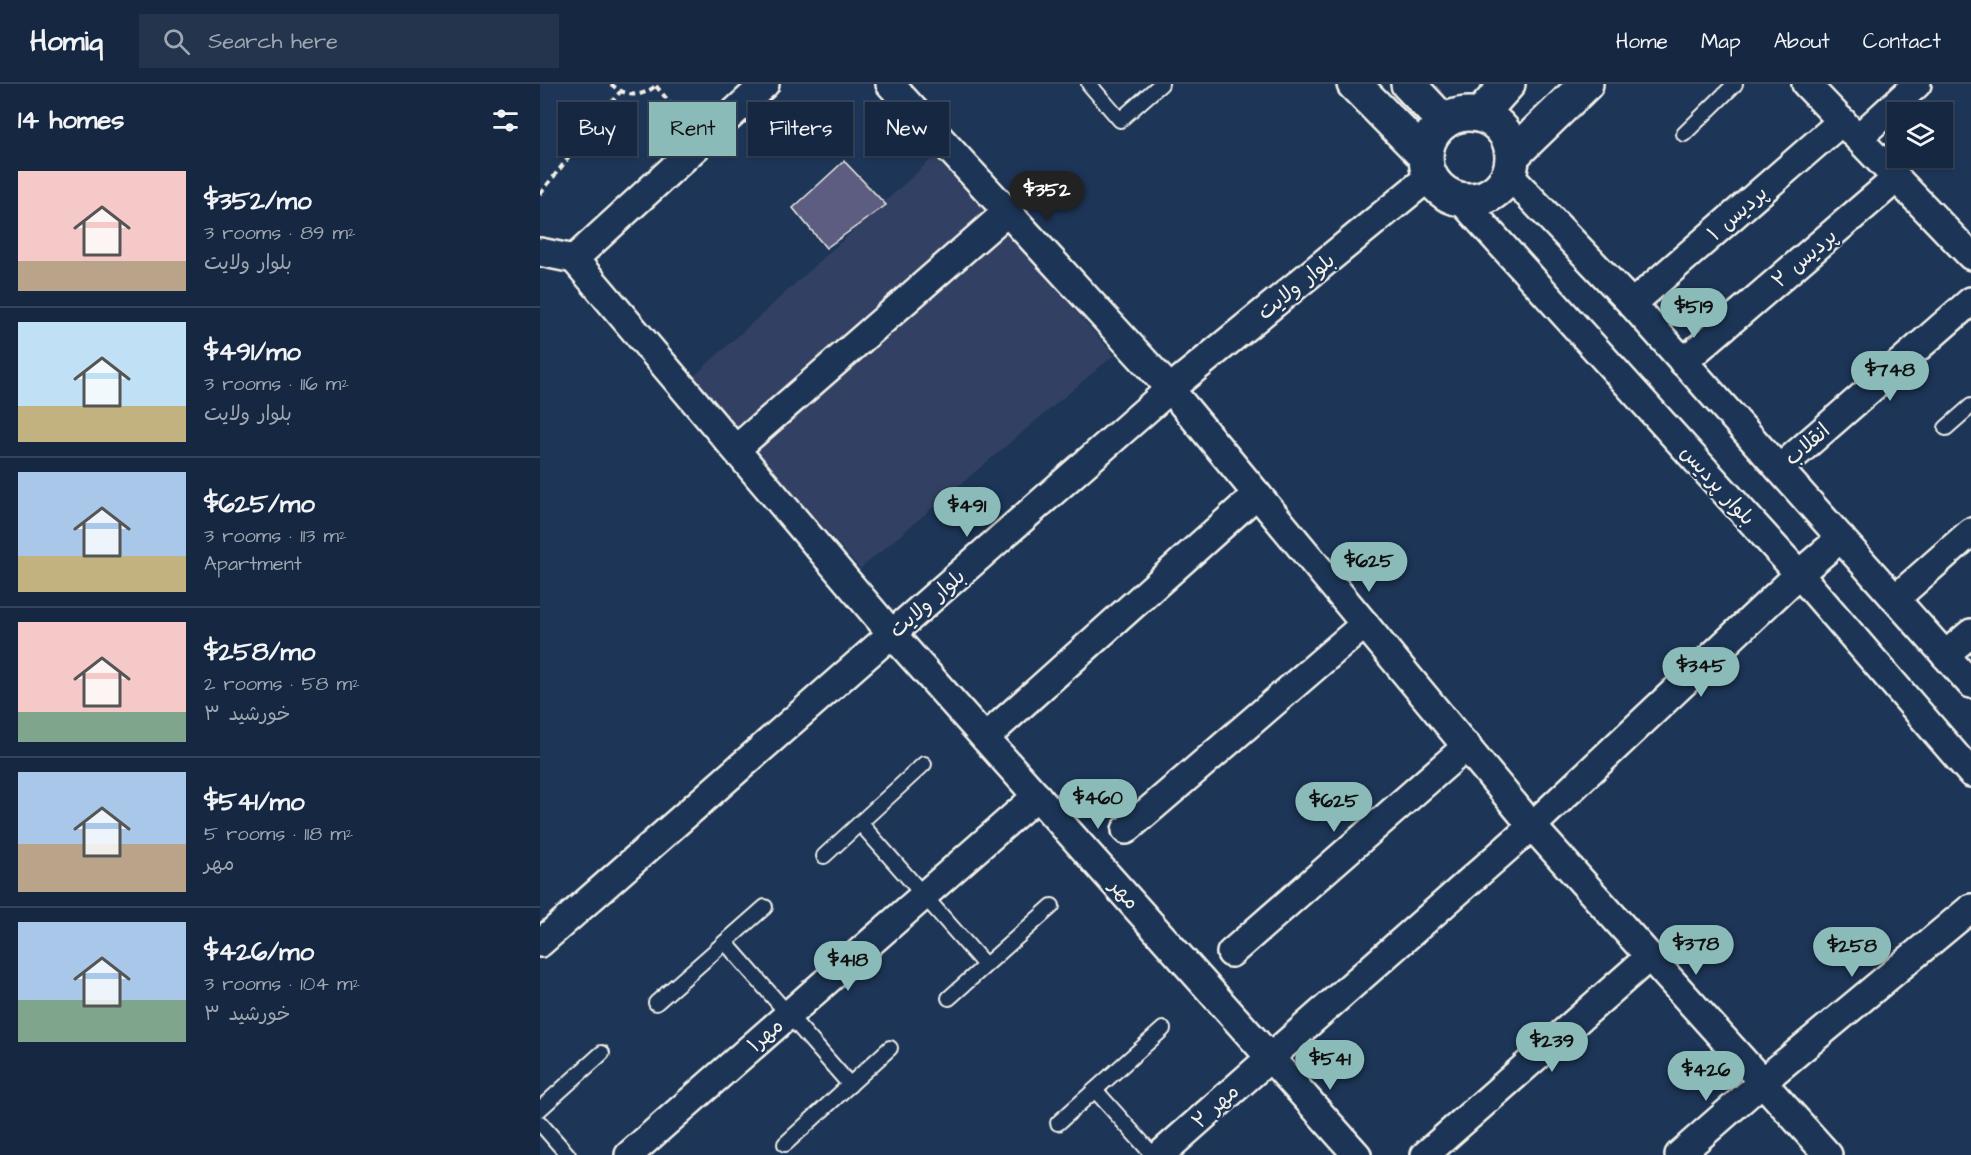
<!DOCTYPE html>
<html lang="en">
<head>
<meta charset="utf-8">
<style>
  body { margin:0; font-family:"Architects Daughter","Playpen Sans Arabic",sans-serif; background:#23344c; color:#f1f3f6; height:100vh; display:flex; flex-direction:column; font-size:22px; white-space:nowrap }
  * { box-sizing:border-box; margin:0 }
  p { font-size:20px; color:#9ea6b1 }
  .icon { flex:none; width:33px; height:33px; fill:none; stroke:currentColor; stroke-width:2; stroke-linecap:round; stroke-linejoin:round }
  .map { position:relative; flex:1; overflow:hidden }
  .panel { display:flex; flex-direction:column; background:#162841; width:540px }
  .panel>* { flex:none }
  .top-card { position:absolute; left:18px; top:18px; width:570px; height:54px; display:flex; gap:12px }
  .buttons { position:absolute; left:1347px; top:18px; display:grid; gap:12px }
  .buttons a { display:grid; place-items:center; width:66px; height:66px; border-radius:0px; background:#162841; box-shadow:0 2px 4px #0004,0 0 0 2px #35445a; font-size:30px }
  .price { position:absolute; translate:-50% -51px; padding:0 14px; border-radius:21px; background:#8bbbb9; color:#111; font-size:20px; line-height:39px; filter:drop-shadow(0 2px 3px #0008) }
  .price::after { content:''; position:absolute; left:50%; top:36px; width:18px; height:14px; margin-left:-9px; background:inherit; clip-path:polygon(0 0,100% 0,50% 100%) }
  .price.selected { background:#222; color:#fff }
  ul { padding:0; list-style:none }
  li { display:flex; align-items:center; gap:18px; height:150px; padding:0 18px }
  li+li { border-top:2px solid #35445a }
  li span { display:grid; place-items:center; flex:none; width:168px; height:120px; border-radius:0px; color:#555 }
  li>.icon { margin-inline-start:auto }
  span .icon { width:72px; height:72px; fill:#fffc; stroke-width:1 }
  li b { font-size:26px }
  h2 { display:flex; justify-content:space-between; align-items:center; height:72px; padding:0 18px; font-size:26px }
  .pill { padding:0 21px; border-radius:0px; background:#162841; box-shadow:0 2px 4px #0004,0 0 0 2px #35445a; font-size:21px; line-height:54px }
  .pill.selected { background:#8bbbb9; color:#111 }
  header { display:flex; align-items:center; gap:36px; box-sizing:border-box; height:84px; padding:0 30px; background:#162841; border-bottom:2px solid #35445a }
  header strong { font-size:28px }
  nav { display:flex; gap:33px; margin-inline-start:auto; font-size:21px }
  .search { width:420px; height:54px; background:#23344c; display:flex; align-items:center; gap:15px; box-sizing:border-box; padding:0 21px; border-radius:0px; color:#9ea6b1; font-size:22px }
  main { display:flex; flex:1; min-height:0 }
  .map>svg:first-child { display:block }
  .built { fill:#304164 }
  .building { fill:#5b5d81; stroke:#f4f1e8; stroke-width:1.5 }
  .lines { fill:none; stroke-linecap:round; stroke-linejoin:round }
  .lane-casing { stroke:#f4f1e8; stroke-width:18 }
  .street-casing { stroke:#f4f1e8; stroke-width:32 }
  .secondary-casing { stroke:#f4f1e8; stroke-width:38 }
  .path { stroke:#f4f1e8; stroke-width:4; stroke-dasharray:6 4.5; stroke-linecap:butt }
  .lane { stroke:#1d3557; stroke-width:14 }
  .street { stroke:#1d3557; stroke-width:27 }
  .secondary { stroke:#1d3557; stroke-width:33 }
  .labels { text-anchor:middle; stroke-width:4.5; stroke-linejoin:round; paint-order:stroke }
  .street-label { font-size:21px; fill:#f4f1e8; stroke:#1d3557 }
</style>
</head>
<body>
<header>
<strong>Homiq</strong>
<div class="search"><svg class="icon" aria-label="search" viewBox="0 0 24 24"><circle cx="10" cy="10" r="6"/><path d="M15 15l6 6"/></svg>Search here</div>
<nav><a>Home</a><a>Map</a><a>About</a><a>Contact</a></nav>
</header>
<main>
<section class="panel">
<h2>14 homes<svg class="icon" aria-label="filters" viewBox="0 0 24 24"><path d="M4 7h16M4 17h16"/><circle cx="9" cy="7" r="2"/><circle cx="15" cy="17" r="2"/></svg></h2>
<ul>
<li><span style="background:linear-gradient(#f6c9c9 75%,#b9a48a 0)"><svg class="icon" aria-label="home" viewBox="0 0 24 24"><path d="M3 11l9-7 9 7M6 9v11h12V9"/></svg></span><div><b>$352/mo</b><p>3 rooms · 89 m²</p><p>بلوار ولایت</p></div></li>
<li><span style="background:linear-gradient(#bfe0f5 70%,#c2b280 0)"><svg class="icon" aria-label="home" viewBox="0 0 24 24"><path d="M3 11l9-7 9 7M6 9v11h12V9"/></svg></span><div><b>$491/mo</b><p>3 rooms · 116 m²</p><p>بلوار ولایت</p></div></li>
<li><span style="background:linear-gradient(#a9c7e8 70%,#c2b280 0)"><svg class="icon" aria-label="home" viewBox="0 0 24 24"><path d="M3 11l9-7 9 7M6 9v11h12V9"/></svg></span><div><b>$625/mo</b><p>3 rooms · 113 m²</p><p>Apartment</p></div></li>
<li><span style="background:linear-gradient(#f6c9c9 75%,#7fa58c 0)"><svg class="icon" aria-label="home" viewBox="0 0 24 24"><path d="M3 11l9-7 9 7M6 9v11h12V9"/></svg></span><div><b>$258/mo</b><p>2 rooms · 58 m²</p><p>خورشید ۳</p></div></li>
<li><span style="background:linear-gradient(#a9c7e8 60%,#b9a48a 0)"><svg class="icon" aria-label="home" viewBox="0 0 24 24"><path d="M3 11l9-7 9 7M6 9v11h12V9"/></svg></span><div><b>$541/mo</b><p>5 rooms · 118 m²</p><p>مهر</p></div></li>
<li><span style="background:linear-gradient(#a9c7e8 65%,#7fa58c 0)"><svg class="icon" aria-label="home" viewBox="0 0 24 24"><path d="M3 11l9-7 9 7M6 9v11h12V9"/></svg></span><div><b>$426/mo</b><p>3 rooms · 104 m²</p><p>خورشید ۳</p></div></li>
</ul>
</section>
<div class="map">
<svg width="1431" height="1071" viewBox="0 0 1431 1071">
  <rect width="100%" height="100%" fill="#1d3557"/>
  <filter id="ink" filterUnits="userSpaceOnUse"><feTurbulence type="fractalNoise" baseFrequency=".0167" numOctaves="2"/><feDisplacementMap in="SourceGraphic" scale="12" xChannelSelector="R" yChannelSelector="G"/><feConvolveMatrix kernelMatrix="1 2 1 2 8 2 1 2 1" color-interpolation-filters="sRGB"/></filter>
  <g filter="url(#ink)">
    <path class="built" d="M398,69L574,271L320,485L152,294Z"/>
    <path class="building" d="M304,77L346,121L286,164L253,124Z"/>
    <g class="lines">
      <defs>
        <g id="lane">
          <path d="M549,0L580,36L621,0"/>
          <path d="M1144,50L1195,0"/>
          <path d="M1406,344L1431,322"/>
          <path d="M320,739L445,881"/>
          <path d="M284,772L384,680"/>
          <path d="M185,858L310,1001"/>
          <path d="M409,914L512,822"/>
          <path d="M116,919L225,823"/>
          <path d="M555,1006L613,1071"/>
          <path d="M0,1025L62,969"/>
          <path d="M0,1039L28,1071"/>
          <path d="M518,1039L623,945"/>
          <path d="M245,1060L350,964"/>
        </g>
        <g id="street">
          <path d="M225,0L34,175L352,550L817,1071"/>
          <path d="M350,0L630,305L992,742L1288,1071"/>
          <path d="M1266,0L1431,172"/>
          <path d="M1318,54L1377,0"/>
          <path d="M969,91L1092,220L1431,600"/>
          <path d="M921,116L1259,490L1431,689"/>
          <path d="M0,168L34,175"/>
          <path d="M1092,220L1302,37"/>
          <path d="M1143,278L1357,94"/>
          <path d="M196,365L467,128"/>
          <path d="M1239,385L1431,217"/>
          <path d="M1355,515L1431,448"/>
          <path d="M1405,571L1431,549"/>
          <path d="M445,654L717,410"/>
          <path d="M586,746L825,540"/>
          <path d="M0,859L630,305L890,92"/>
          <path d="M691,869L927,662"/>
          <path d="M89,1071L497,712"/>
          <path d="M620,1071L992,742L1259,490L1301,454"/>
          <path d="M885,1071L1109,873"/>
          <path d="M1139,1071L1222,998L1431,824"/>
        </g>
        <g id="secondary">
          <path d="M814,0L885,72"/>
          <path d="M868,0L904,38"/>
          <circle cx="929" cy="73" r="43"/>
          <path d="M940,31L968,0"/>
          <path d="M973,71L1046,0"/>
        </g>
      </defs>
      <use href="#lane" class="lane-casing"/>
      <use href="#street" class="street-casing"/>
      <use href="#secondary" class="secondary-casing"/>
      <g class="path">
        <path d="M71,0C87,14 102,14 118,0"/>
        <path d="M116,2L146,38"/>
        <path d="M0,110L80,8"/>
      </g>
      <use href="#lane" class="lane"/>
      <use href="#street" class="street"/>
      <use href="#secondary" class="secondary"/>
    </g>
  </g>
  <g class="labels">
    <g class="street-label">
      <text transform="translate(1197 129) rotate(-41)" y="7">پردیس ۱</text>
      <text transform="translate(1264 174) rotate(-41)" y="7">پردیس ۲</text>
      <text transform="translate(756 202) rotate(-39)" y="7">بلوار ولایت</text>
      <text transform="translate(1267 360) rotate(-41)" y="7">انقلاب</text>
      <text transform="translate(1178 401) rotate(48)" y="7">بلوار پردیس</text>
      <text transform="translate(387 519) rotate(-41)" y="7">بلوار ولایت</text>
      <text transform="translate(585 810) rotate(48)" y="7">مهر</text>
      <text transform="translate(225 951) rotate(-41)" y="7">مهر۱</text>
      <text transform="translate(675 1022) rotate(-42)" y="7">مهر ۲</text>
    </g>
  </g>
</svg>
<div class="buttons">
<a><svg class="icon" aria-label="layers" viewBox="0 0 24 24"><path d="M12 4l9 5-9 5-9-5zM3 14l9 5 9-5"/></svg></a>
</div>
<b class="price selected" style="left:507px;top:138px">$352</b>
<b class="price" style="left:1154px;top:255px">$519</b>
<b class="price" style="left:1350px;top:318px">$748</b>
<b class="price" style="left:427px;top:454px">$491</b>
<b class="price" style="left:829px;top:509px">$625</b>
<b class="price" style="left:1161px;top:614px">$345</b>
<b class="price" style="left:558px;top:746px">$460</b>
<b class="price" style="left:794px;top:749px">$625</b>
<b class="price" style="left:1156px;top:892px">$378</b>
<b class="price" style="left:1312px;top:894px">$258</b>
<b class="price" style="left:308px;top:908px">$418</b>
<b class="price" style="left:1012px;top:989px">$239</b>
<b class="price" style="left:790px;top:1007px">$541</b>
<b class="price" style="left:1166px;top:1018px">$426</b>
<div class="top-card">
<a class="pill">Buy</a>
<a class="pill selected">Rent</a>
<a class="pill">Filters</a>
<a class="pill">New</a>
</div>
</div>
</main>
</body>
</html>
